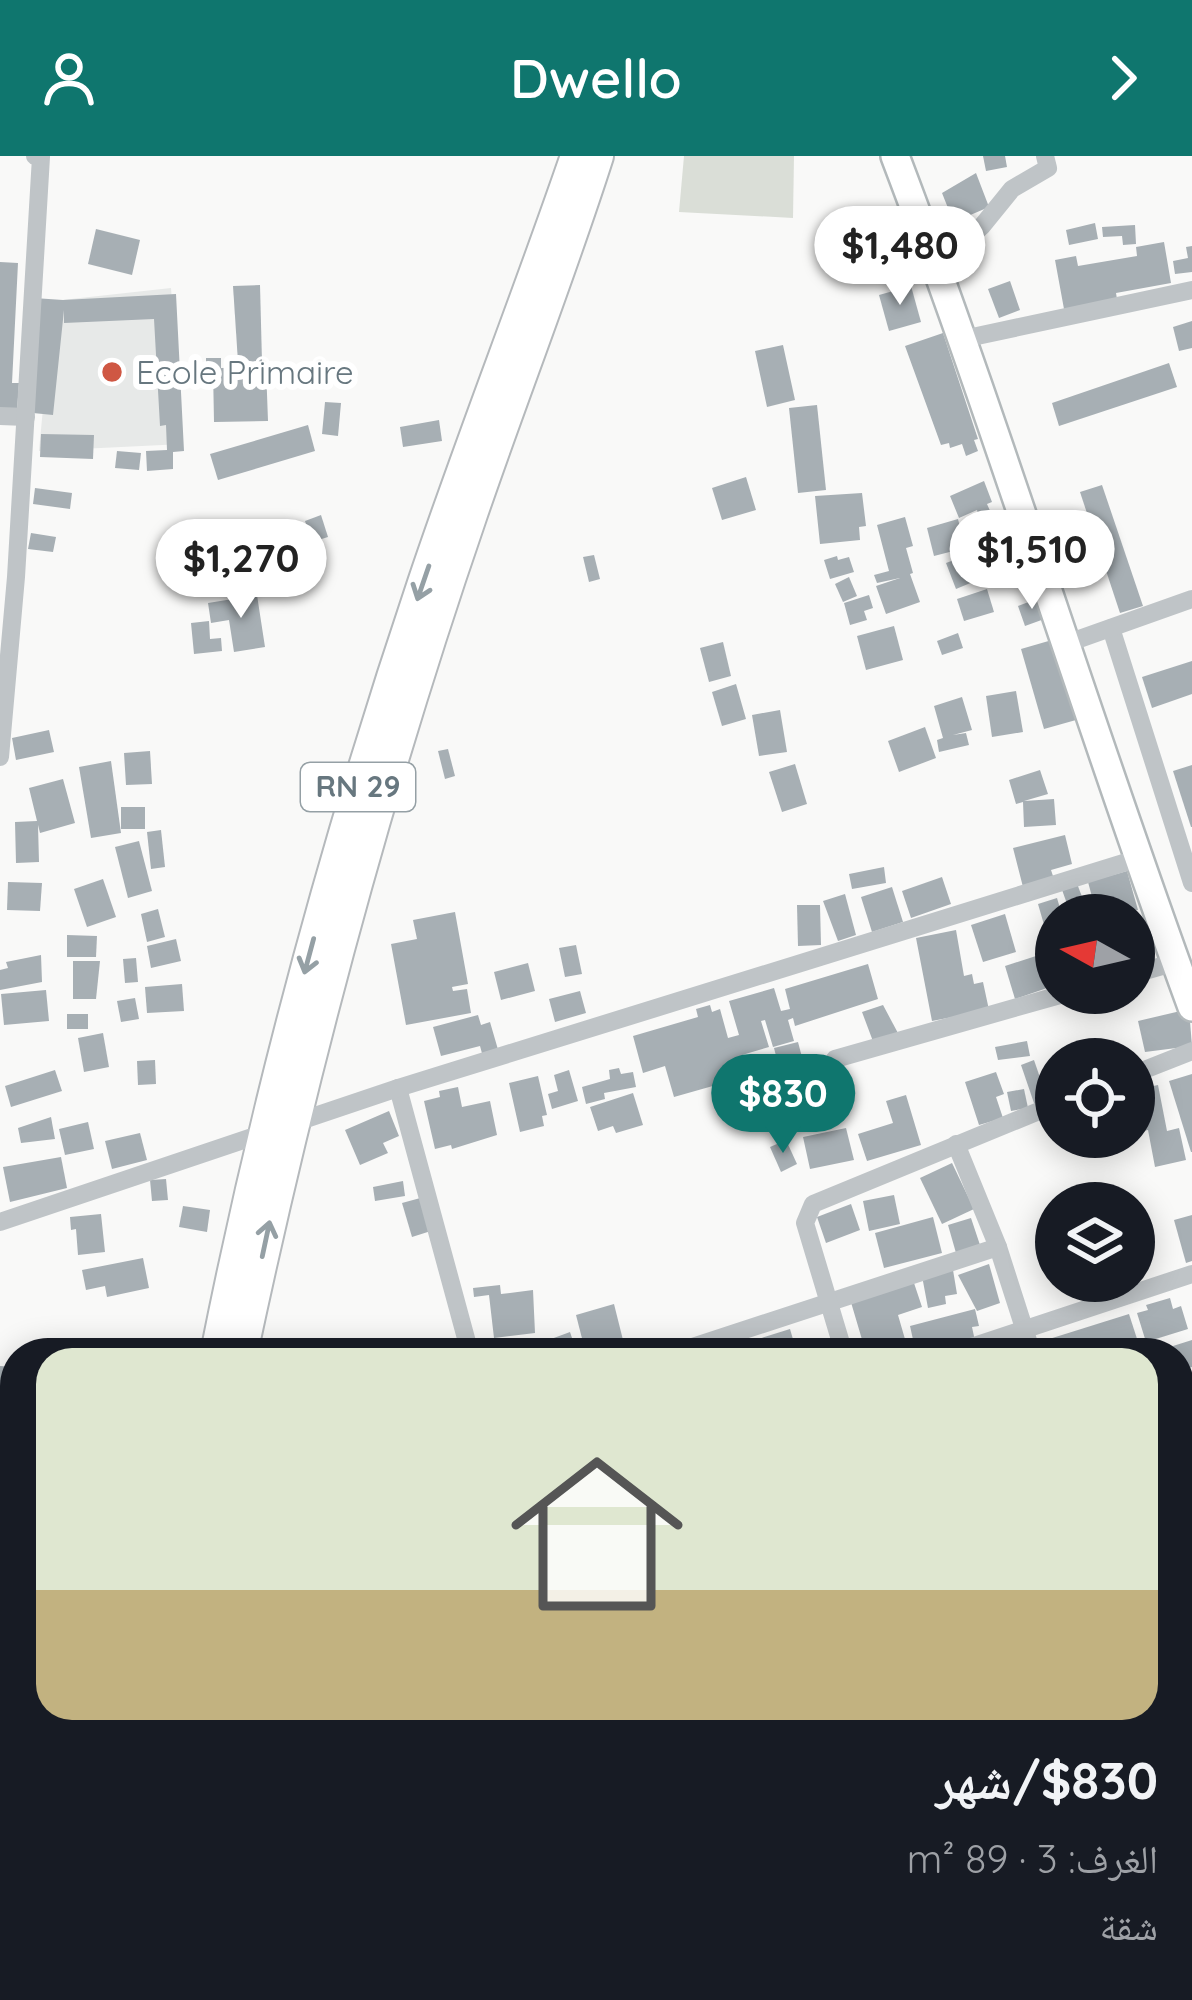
<!DOCTYPE html>
<html lang="ar">
<head>
<meta charset="utf-8">
<style>
  body { margin:0; font-family:Quicksand,"Noto Naskh Arabic",sans-serif; background:#20242c; color:#f1f3f6; direction:rtl; height:100vh; display:flex; flex-direction:column; font-size:45px; white-space:nowrap }
  * { box-sizing:border-box; margin:0 }
  p { font-size:39px; color:#9ea1a6 }
  .icon { flex:none; width:66px; height:66px; fill:none; stroke:currentColor; stroke-width:2; stroke-linecap:round; stroke-linejoin:round }
  .map { position:relative; flex:1; overflow:hidden; direction:ltr }
  .sheet { position:absolute; left:0px; top:1182px; width:1194px; height:663px; display:flex; flex-direction:column; background:#171b24; border-radius:48px 48px 0 0; box-shadow:0 6px 30px #0003; direction:rtl }
  .sheet>* { flex:none }
  .needle { width:78px; rotate:278deg }
  .tools { position:absolute; left:1035px; top:738px; display:grid; gap:24px }
  .tools a { display:grid; place-items:center; width:120px; height:120px; border-radius:50%; background:#171b24; box-shadow:0 6px 30px #0003; font-size:60px }
  .price { position:absolute; translate:-50% -102px; padding:0 27px; border-radius:42px; background:#fff; color:#222; font-size:39px; line-height:78px; filter:drop-shadow(0 3px 6px #0008) }
  .price::after { content:''; position:absolute; left:50%; top:72px; width:36px; height:27px; margin-left:-18px; background:inherit; clip-path:polygon(0 0,100% 0,50% 100%) }
  .price.active { background:#0f766e; color:#fff }
  ul { padding:0; list-style:none }
  li { display:grid; align-content:center; gap:24px; height:636px; padding:0 36px }
  li+li { border-top:3px solid #363941 }
  li span { display:grid; place-items:center; height:372px; border-radius:36px; color:#555 }
  li>.icon { margin-inline-start:auto }
  span .icon { width:216px; height:216px; fill:#fffc; stroke-width:1 }
  li b { font-size:51px }
  header { display:flex; justify-content:space-between; align-items:center; height:156px; padding:0 36px; background:#0f766e; color:#fff; font-size:54px; font-weight:600 }
  .map>svg:first-child { display:block }
  .built { fill:#e7e9e8 }
  .green { fill:#daded7 }
  .building { fill:#a7afb4 }
  .lines { fill:none; stroke-linecap:round; stroke-linejoin:round }
  .primary-casing { stroke:#b3b9bb; stroke-width:32 }
  .trunk-casing { stroke:#b5b9bc; stroke-width:34 }
  .minor { stroke:#bfc4c7; stroke-width:18 }
  .primary { stroke:#fff; stroke-width:27 }
  .trunk { stroke:#fff; stroke-width:30 }
  .oneway { stroke:#95a0a5 }
  .poi-dot { fill:#cf5743; stroke:#fff; stroke-width:4.5 }
  .labels { text-anchor:middle; stroke-width:12; stroke-linejoin:round; paint-order:stroke }
  .shield { fill:#fff; stroke:#95a0a5; stroke-width:3 }
  .shield-label { font-size:30px; font-weight:bold; fill:#67777f }
  .poi-label { font-size:33px; fill:#67777f; stroke:#fff; text-anchor:start }
</style>
</head>
<body>
<header><svg class="icon" aria-label="forward" viewBox="0 0 24 24"><path d="M9 5l7 7-7 7"/></svg>Dwello<svg class="icon" aria-label="person" viewBox="0 0 24 24"><circle cx="12" cy="8" r="4"/><path d="M4 21q1-7 8-7t8 7"/></svg></header>
<div class="map">
<svg width="1192" height="1844" viewBox="0 0 1192 1844">
  <rect width="100%" height="100%" fill="#f9f9f8"/>
  <path class="built" d="M171,132L183,288L39,295L53,145Z"/>
  <path class="green" d="M684,0H794L793,62L679,56Z"/>
  <g class="building">
    <path d="M983,0H1005L1007,11L986,15Z"/>
    <path d="M976,17L989,51L961,63L957,54L950,57L942,37Z"/>
    <path d="M1095,67L1098,83L1069,89L1066,74Z"/>
    <path d="M1135,69L1136,88L1123,89L1122,80L1103,81L1102,71Z"/>
    <path d="M96,73L140,84L132,119L88,108Z"/>
    <path d="M1164,86L1171,127L1116,137L1117,143L1064,153L1055,104L1076,100L1078,110L1137,100L1136,91Z"/>
    <path d="M1192,90V116L1175,118L1173,105L1188,102L1186,91Z"/>
    <path d="M0,106L18,107L12,227H19L17,255L0,254Z"/>
    <path d="M1010,125L1020,154L999,162L988,133Z"/>
    <path d="M260,129L262,206H238L233,130Z"/>
    <path d="M911,130L921,166L889,175L879,139Z"/>
    <path d="M176,138L184,295L173,296V313L147,315L146,295L167,294L166,269L160,270L154,163L64,167V154L53,259L23,256L34,142L63,144Z"/>
    <path d="M1192,165V192L1179,195L1173,171Z"/>
    <path d="M943,177L978,283L974,284L978,295L966,300L962,288L950,292L949,287L941,289L905,190Z"/>
    <path d="M783,189L795,244L767,251L755,195Z"/>
    <path d="M206,202H221V212L266,211L268,265L214,266L213,213L206,212Z"/>
    <path d="M1169,207L1177,231L1059,270L1052,247Z"/>
    <path d="M325,246L341,247L338,280L322,278Z"/>
    <path d="M817,249L826,334L798,337L789,252Z"/>
    <path d="M439,264L442,285L403,291L400,271Z"/>
    <path d="M308,269L315,295L218,324L210,298Z"/>
    <path d="M41,278L94,279L93,303L40,301Z"/>
    <path d="M117,295L141,297L139,314L115,312Z"/>
    <path d="M746,321L756,354L722,364L712,332Z"/>
    <path d="M984,325L992,346L987,348L991,357L979,361L977,354L959,362L950,340Z"/>
    <path d="M1102,329L1143,450L1120,457L1080,336Z"/>
    <path d="M35,332L72,337L70,353L33,348Z"/>
    <path d="M862,337L866,370L859,371L860,384L820,388L815,340Z"/>
    <path d="M1002,356L1019,411L993,420L984,393L978,395L969,367Z"/>
    <path d="M321,359L328,381L312,386L305,365Z"/>
    <path d="M905,361L913,390L906,392L913,417L910,418L920,446L886,458L876,430L900,422L877,427L874,419L889,415L877,369Z"/>
    <path d="M958,363L965,392L934,400L927,372Z"/>
    <path d="M31,377L56,381L53,396L28,393Z"/>
    <path d="M970,398L980,423L956,433L946,407Z"/>
    <path d="M594,399L600,423L589,426L583,401Z"/>
    <path d="M837,400L838,404L849,401L854,416L830,423L824,404Z"/>
    <path d="M849,421L857,440L843,446L835,428Z"/>
    <path d="M987,433L994,456L964,465L957,443Z"/>
    <path d="M257,439L265,491L234,496L229,464L211,467L208,447Z"/>
    <path d="M869,439L873,452L864,455L867,464L850,469L844,447Z"/>
    <path d="M1039,442L1047,462L1025,470L1018,450Z"/>
    <path d="M209,465L210,483L221,482L222,495L194,498L191,467Z"/>
    <path d="M894,470L903,504L866,514L857,480Z"/>
    <path d="M958,477L963,492L942,499L937,485Z"/>
    <path d="M1052,484L1076,564L1044,573L1021,493Z"/>
    <path d="M723,486L731,520L709,526L700,492Z"/>
    <path d="M1192,505V538L1152,552L1142,521Z"/>
    <path d="M736,528L746,563L722,570L712,536Z"/>
    <path d="M1016,535L1023,576L992,581L986,540Z"/>
    <path d="M962,541L972,574L953,579L966,577L969,589L939,596L937,584L943,582L934,550Z"/>
    <path d="M780,554L787,596L759,600L752,559Z"/>
    <path d="M925,571L936,602L899,616L888,585Z"/>
    <path d="M49,574L54,596L16,604L12,582Z"/>
    <path d="M448,593L455,620L445,623L438,595Z"/>
    <path d="M150,595L152,628L126,629L124,597Z"/>
    <path d="M111,605L121,677L91,682L79,611Z"/>
    <path d="M795,608L807,648L782,656L769,616Z"/>
    <path d="M1192,609V671H1191L1173,615Z"/>
    <path d="M1040,614L1048,638L1024,645L1054,643L1056,669L1024,671L1023,646L1016,648L1009,624Z"/>
    <path d="M63,623L75,667L40,677L38,669L39,706L16,707L15,666L37,665L29,632Z"/>
    <rect x="121" y="651" width="24" height="22"/>
    <path d="M161,674L165,711L151,713L147,676Z"/>
    <path d="M1065,679L1072,708L1051,714L1054,723L1023,731L1013,692Z"/>
    <path d="M139,685L152,735L128,742L115,691Z"/>
    <path d="M884,711L886,727L852,733L849,718Z"/>
    <path d="M1127,715L1138,754L1097,759L1088,726Z"/>
    <path d="M942,721L951,748L911,762L902,735Z"/>
    <path d="M103,723L116,761L87,771L74,733Z"/>
    <path d="M1076,725L1089,759H1071L1061,731Z"/>
    <path d="M8,726L42,727L40,755L7,754Z"/>
    <path d="M892,731L903,766L872,776L861,741Z"/>
    <path d="M845,738L856,779L838,785L823,745Z"/>
    <path d="M1057,742L1062,759H1056V776L1047,779L1038,748Z"/>
    <path d="M797,749H820L821,789L798,790Z"/>
    <path d="M158,753L165,781L147,786L141,758Z"/>
    <path d="M455,756L468,828L452,831L453,835L467,833L471,857L406,869L391,788L417,783L413,764Z"/>
    <path d="M1005,758L1016,796L983,806L971,769Z"/>
    <path d="M956,774L964,820L972,818L974,828L983,826L989,854L932,865L916,782Z"/>
    <path d="M67,779L97,780L96,801H67Z"/>
    <path d="M176,783L181,805L151,812L147,790Z"/>
    <path d="M576,789L582,818L565,821L559,792Z"/>
    <path d="M41,799L42,826L0,834V814L8,812L6,806Z"/>
    <path d="M1036,800L1047,832L1015,843L1005,810Z"/>
    <path d="M136,802L138,826L125,827L123,803Z"/>
    <path d="M73,805H100L96,843H73Z"/>
    <path d="M528,807L535,835L501,844L494,816Z"/>
    <path d="M868,808L878,843L795,870L793,862L788,864L794,885L773,891L765,864L761,865L769,891L742,899L745,908L755,905L757,914L748,920L674,941L665,910L643,917L633,880L698,861L696,853L710,849L712,856L720,853L728,882L739,879L729,845L774,832L781,855L790,853L785,833Z"/>
    <path d="M182,828L184,855L147,857L145,831Z"/>
    <path d="M46,834L49,865L4,869L1,838Z"/>
    <path d="M580,835L586,857L555,866L549,843Z"/>
    <path d="M135,842L139,863L121,866L117,845Z"/>
    <path d="M883,849L899,879L874,888L862,856Z"/>
    <path d="M1189,853L1192,890L1145,896L1138,865Z"/>
    <rect x="67" y="858" width="21" height="15"/>
    <path d="M478,859L481,869L490,866L499,897L483,901L480,890L441,900L433,871Z"/>
    <path d="M103,877L109,911L84,916L78,882Z"/>
    <path d="M1027,885L1030,900L998,904L995,891Z"/>
    <path d="M798,886L807,920L783,927L774,892Z"/>
    <path d="M773,902L776,909L768,913L775,927L759,934L751,918Z"/>
    <path d="M155,904L156,928L138,929L137,905Z"/>
    <path d="M1034,904L1048,945L1035,950L1021,909Z"/>
    <path d="M619,912L621,918L633,916L636,931L604,937L605,943L586,948L582,931L610,923L609,914Z"/>
    <path d="M55,914L62,935L11,951L5,930Z"/>
    <path d="M569,914L578,945L552,953L548,938L558,935L554,919Z"/>
    <path d="M996,916L1004,938L996,941L1003,962L979,969L965,926Z"/>
    <path d="M1192,918V996H1191L1169,925Z"/>
    <path d="M538,920L547,959L542,960L544,970L520,976L509,927Z"/>
    <path d="M1158,929L1167,975L1179,972L1186,1004L1155,1011L1148,974L1138,976L1134,934Z"/>
    <path d="M458,931L462,951L490,945L497,979L452,993L451,989L435,993L424,945L440,941L439,935Z"/>
    <path d="M1024,933L1028,952L1011,955L1007,936Z"/>
    <path d="M633,937L643,969L616,977L613,970L598,975L590,951Z"/>
    <path d="M906,939L921,989L867,1005L858,978L893,967L886,945Z"/>
    <path d="M389,955L399,980L383,987L388,997L360,1009L345,974Z"/>
    <path d="M51,961L55,983L21,987L18,972Z"/>
    <path d="M88,966L94,993L65,999L59,973Z"/>
    <path d="M846,972L854,1004L810,1013L803,981Z"/>
    <path d="M140,977L147,1004L112,1013L105,985Z"/>
    <path d="M786,984L797,1008L781,1016L770,991Z"/>
    <path d="M61,1001L67,1032L10,1046L3,1011Z"/>
    <path d="M952,1007L974,1053L942,1068L920,1022Z"/>
    <path d="M166,1023L168,1044L152,1045L150,1024Z"/>
    <path d="M403,1025L405,1040L375,1045L373,1031Z"/>
    <path d="M894,1039L900,1068L869,1075L863,1045Z"/>
    <path d="M424,1041L434,1074L412,1081L402,1047Z"/>
    <path d="M851,1048L860,1074L826,1087L817,1061Z"/>
    <path d="M183,1050L210,1054L207,1076L179,1071Z"/>
    <path d="M101,1058L105,1096L78,1099L76,1073L71,1074L70,1061Z"/>
    <path d="M1192,1059V1105L1186,1107L1174,1064Z"/>
    <path d="M933,1061L942,1097L884,1112L875,1077Z"/>
    <path d="M971,1062L980,1089L956,1097L948,1069Z"/>
    <path d="M143,1102L149,1132L107,1141L105,1130L86,1134L82,1114Z"/>
    <path d="M989,1108L1000,1147L977,1155L958,1119Z"/>
    <path d="M953,1114L957,1138L945,1140L946,1148L928,1152L922,1120Z"/>
    <path d="M913,1124L922,1151L898,1159L909,1197H866L850,1143Z"/>
    <path d="M500,1129L501,1138L533,1134L535,1177L494,1182L489,1139L474,1141L473,1132Z"/>
    <path d="M1170,1142L1173,1153L1181,1150L1188,1173L1146,1186L1137,1157L1148,1154L1146,1149Z"/>
    <path d="M614,1148L623,1184L585,1194L576,1159Z"/>
    <path d="M975,1153L979,1170L972,1171L975,1185L916,1197L910,1170Z"/>
    <path d="M1129,1158L1139,1189L1114,1197H1050L1046,1184Z"/>
    <path d="M790,1173L797,1197H762L758,1183Z"/>
    <path d="M570,1176L577,1197H547L543,1186Z"/>
    <path d="M1192,1184V1211L1181,1214L1179,1197H1175L1173,1190Z"/>
    <path d="M524,1186L527,1197H490V1195Z"/>
    <path d="M0,1210L15,1211V1252L0,1250Z"/>
    <path d="M1192,1244V1288L1185,1290L1179,1271V1249Z"/>
    <path d="M5,1254H15V1283L2,1282Z"/>
    <path d="M0,1335L15,1337V1459L0,1457Z"/>
    <path d="M1188,1459L1192,1475V1511L1189,1512L1192,1524L1179,1534V1461Z"/>
    <path d="M0,1491L15,1492V1579L0,1578Z"/>
    <path d="M1192,1554V1606L1180,1609L1179,1557Z"/>
    <path d="M0,1689L15,1691V1723L0,1722Z"/>
    <path d="M1192,1728V1772H1191L1185,1752L1179,1755V1746L1183,1745L1180,1732Z"/>
    <path d="M0,1774L12,1776L9,1797L0,1796Z"/>
    <path d="M1192,1774V1805L1180,1809L1179,1778Z"/>
    <path d="M484,1830H512L506,1844H479Z"/>
    <path d="M705,1830H734L726,1844H697Z"/>
    <path d="M793,1830H832L833,1839L795,1844Z"/>
    <path d="M1016,1830H1094L1095,1835L1080,1838L1081,1844H1018Z"/>
    <path d="M1120,1830H1129L1131,1844H1109L1108,1831Z"/>
  </g>
  <g class="lines">
    <defs>
      <path id="primary" d="M895,0C1002,281 1088,569 1192,851"/>
      <g id="trunk">
        <path d="M216,1197C268,936 338,679 423,427C471,284 527,143 576,0"/>
        <path d="M242,1197C302,915 377,634 471,361C512,241 559,122 598,0"/>
        <path d="M117,1844L118,1830"/>
        <path d="M140,1844L142,1830"/>
      </g>
    </defs>
    <use href="#primary" class="primary-casing"/>
    <use href="#trunk" class="trunk-casing"/>
    <g class="minor">
      <path d="M937,111L982,70L1012,33L1048,12L1045,0"/>
      <path d="M963,183L1192,134"/>
      <path d="M0,260L26,261"/>
      <path d="M1111,472L1192,727"/>
      <path d="M1068,487L1192,443"/>
      <path d="M0,601L16,421L41,1L35,0"/>
      <path d="M1134,818L1176,806"/>
      <path d="M835,903L1067,837"/>
      <path d="M1134,918L1192,895"/>
      <path d="M398,932L470,1197"/>
      <path d="M956,988L998,1091L1032,1197"/>
      <path d="M0,1066L398,932L1136,703"/>
      <path d="M674,1197L998,1091"/>
      <path d="M844,1197L805,1067L813,1048L1056,948"/>
      <path d="M953,1197L1192,1118"/>
      <path d="M1179,1239L1192,1235"/>
      <path d="M1179,1350L1192,1346"/>
      <path d="M1179,1460L1192,1456"/>
      <path d="M1179,1535L1192,1531"/>
      <path d="M1179,1613L1192,1651"/>
      <path d="M1000,1830L1002,1844"/>
    </g>
    <use href="#primary" class="primary"/>
    <use href="#trunk" class="trunk"/>
  </g>
  <defs><path id="oneway-shaft" d="M-6 0H5M1.5-3L5.5 0L1.5 3" fill="none" stroke-width="1.6" stroke-linecap="round" stroke-linejoin="round" transform="scale(3)"/></defs>
  <g class="oneway">
    <use href="#oneway-shaft" transform="translate(423 427) rotate(109)"/>
    <use href="#oneway-shaft" transform="translate(309 800) rotate(105)"/>
    <use href="#oneway-shaft" transform="translate(266 1083) rotate(-78)"/>
  </g>
  <circle class="poi-dot" cx="112" cy="216" r="12"/>
  <g class="labels">
    <rect class="shield" x="301" y="607" width="114" height="48" rx="9"/>
    <g class="shield-label">
      <text x="358" y="641">RN 29</text>
    </g>
    <g class="poi-label">
      <text x="136" y="228">Ecole Primaire</text>
    </g>
  </g>
</svg>
<div class="tools">
<a><svg class="needle" viewBox="-14 -14 28 28"><path d="M0-13l5 13h-10z" fill="#e53935"/><path d="M0 13l5-13h-10z" fill="#9ea1a6"/></svg></a>
<a><svg class="icon" aria-label="locate" viewBox="0 0 24 24"><circle cx="12" cy="12" r="6"/><path d="M12 2v4M12 18v4M2 12h4M18 12h4"/></svg></a>
<a><svg class="icon" aria-label="layers" viewBox="0 0 24 24"><path d="M12 4l9 5-9 5-9-5zM3 14l9 5 9-5"/></svg></a>
</div>
<b class="price" style="left:900px;top:152px">$1,480</b>
<b class="price" style="left:1032px;top:456px">$1,510</b>
<b class="price" style="left:241px;top:465px">$1,270</b>
<b class="price active" style="left:783px;top:1000px">$830</b>
<section class="sheet">
<ul>
<li><span style="background:linear-gradient(#dfe7d0 65%,#c2b280 0)"><svg class="icon" aria-label="home" viewBox="0 0 24 24"><path d="M3 11l9-7 9 7M6 9v11h12V9"/></svg></span><div><b>$830/شهر</b><p>الغرف: 3 · 89 m²</p><p>شقة</p></div></li>
</ul>
</section>
</div>
</body>
</html>
